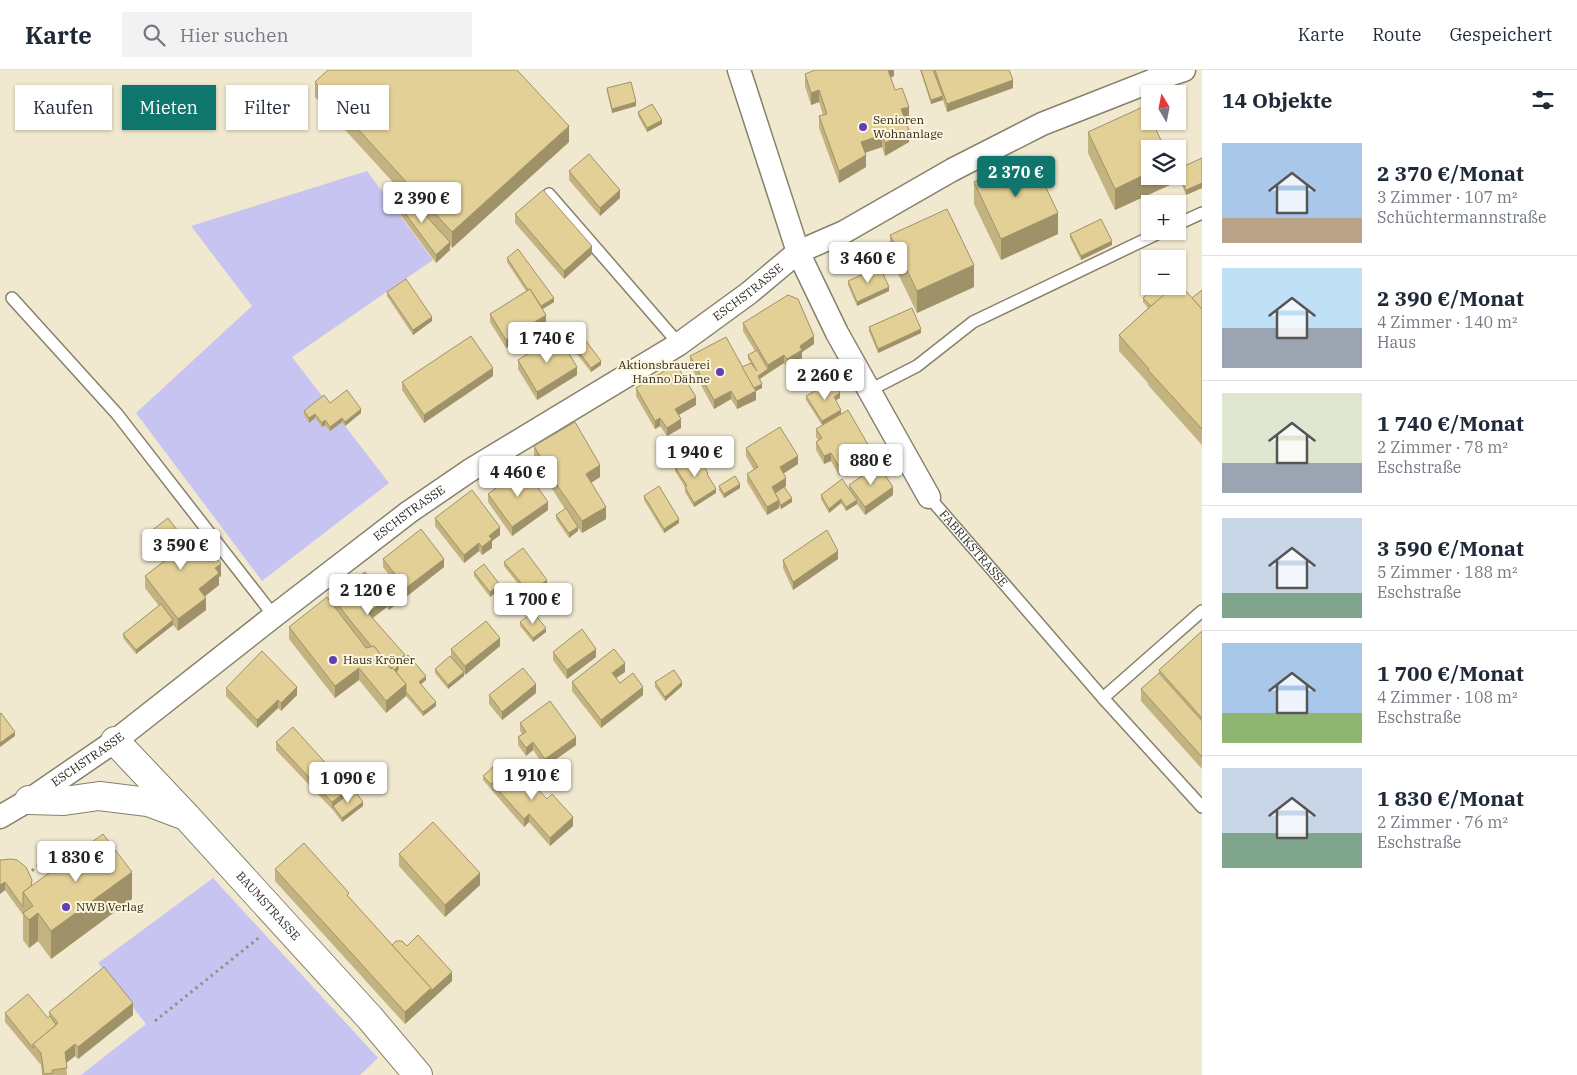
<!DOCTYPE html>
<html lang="de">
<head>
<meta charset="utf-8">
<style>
  body { margin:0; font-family:"IBM Plex Serif",serif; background:#f2f2f3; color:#1f2937; height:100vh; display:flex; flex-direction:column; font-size:19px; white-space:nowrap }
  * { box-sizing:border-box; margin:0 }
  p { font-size:16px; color:#747a83 }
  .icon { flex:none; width:28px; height:28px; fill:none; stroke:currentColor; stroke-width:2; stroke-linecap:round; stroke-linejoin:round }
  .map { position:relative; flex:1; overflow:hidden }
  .sheet { display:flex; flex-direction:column; background:#fff; width:375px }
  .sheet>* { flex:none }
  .guide { position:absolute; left:15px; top:15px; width:475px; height:45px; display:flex; gap:10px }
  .needle { width:32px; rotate:350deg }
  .controls { position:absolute; left:1141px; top:15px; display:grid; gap:10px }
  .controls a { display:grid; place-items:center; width:45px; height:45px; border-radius:0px; background:#fff; box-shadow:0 1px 4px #0004; font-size:25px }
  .price { position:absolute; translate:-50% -42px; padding:0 11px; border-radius:5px; background:#fff; color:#222; font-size:16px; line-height:32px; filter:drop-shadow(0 1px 2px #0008) }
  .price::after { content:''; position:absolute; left:50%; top:30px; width:15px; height:11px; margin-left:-8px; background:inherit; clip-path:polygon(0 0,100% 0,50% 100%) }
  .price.active { background:#0f766e; color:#fff }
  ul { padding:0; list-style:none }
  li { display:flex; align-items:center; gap:15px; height:125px; padding:0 20px }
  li+li { border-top:1px solid #e0e1e3 }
  li span { display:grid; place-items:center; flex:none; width:140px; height:100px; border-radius:0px; color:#555 }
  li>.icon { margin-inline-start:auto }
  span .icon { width:60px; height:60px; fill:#fffc; stroke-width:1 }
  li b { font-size:21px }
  h2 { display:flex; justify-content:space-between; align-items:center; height:60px; padding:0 20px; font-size:21px }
  .tag { padding:0 18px; border-radius:0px; background:#fff; box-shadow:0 1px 4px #0004; font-size:18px; line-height:45px }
  .tag.active { background:#0f766e; color:#fff }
  header { display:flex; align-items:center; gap:30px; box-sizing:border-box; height:70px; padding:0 25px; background:#fff; border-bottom:1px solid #e0e1e3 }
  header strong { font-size:24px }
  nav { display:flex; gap:28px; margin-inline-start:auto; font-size:18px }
  .search { width:350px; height:45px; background:#f2f2f3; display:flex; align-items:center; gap:12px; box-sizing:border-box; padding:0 18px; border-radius:0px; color:#747a83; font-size:19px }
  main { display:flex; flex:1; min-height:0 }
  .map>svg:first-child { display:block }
  .green { fill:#c8c4f1 }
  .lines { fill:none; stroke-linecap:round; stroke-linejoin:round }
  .lane-casing { stroke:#87806a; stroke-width:14 }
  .street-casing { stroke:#87806a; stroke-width:25 }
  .secondary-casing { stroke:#87806a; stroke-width:30 }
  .path { stroke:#96907f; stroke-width:3; stroke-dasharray:2.5 4; stroke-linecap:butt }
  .lane { stroke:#fff; stroke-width:11 }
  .street { stroke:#fff; stroke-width:22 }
  .secondary { stroke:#fff; stroke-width:28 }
  .wall { fill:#c3b381 }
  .shaded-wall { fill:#9f9269 }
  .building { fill:#e3d096; stroke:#9f9269 }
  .poi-dot { fill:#5e3fb8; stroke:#fdf5dc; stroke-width:2 }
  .labels { text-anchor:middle; stroke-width:4; stroke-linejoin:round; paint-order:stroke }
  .poi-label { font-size:12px; fill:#2f2b22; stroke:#fdf5dc; text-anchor:start }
  .street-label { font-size:12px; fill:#2f2b22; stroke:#fdf5dc }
</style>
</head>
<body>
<header>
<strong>Karte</strong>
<div class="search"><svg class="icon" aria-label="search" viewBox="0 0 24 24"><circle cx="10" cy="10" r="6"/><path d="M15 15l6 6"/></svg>Hier suchen</div>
<nav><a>Karte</a><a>Route</a><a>Gespeichert</a></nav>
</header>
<main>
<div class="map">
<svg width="1202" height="1005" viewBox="0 0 1202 1005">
  <rect width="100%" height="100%" fill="#f0e8cf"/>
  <g class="green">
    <path d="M367,101L433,190L292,287L389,413L262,511L136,343L252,236L191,156Z"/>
    <path d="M213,808L378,988L360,1005H81L146,954L98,893Z"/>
  </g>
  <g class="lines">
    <defs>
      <g id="lane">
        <path d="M549,124L679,274"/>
        <path d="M1178,154L1202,143"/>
        <path d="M12,228L117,344L274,546"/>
        <path d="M870,320L917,296L973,252L1163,161"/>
        <path id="s1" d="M929,427L1103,628L1202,737"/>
        <path d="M1103,628L1202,541"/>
      </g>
      <g id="street">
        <path d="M929,427L837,263L798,182L844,162L952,100L1042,54L1159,8L1184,0"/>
        <path id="s2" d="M0,747L29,730L115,671L274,546L409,442L469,401L679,274L749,223L798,182L739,0"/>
      </g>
      <g id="secondary">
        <path id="s3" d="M115,671L186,746L370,948L418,1005"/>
        <path d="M29,730L64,731L99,726L148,732L180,744"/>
      </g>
    </defs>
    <use href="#lane" class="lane-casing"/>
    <use href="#street" class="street-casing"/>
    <use href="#secondary" class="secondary-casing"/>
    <g class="path">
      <path d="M27,805L56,780"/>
      <path d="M155,951L261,866"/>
    </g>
    <use href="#lane" class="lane"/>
    <use href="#street" class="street"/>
    <use href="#secondary" class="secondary"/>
  </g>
  <g class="wall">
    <path d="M894,0V6L890,8L895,20L909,49L905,50L909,72L885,86L882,77L865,83L866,97L839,113L819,58V46L823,45L819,32L811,35L805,16V4Z"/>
    <path d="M920,0H1009L1013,18L947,42L943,30L931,34Z"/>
    <path d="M315,12L569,72L452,178L450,175V180L436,193L394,136V128L401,121L315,27Z"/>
    <path d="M607,18L636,36L612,43L607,22Z"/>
    <path d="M638,42L662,54L647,62L638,46Z"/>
    <path d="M1088,62L1172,106V114L1115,140L1088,83Z"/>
    <path d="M1202,88V118L1186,125L1178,105V99Z"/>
    <path d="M569,101L620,128L600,146L569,110Z"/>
    <path d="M974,112L1058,164L1001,190L974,134Z"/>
    <path d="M515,144L592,184L564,209L515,153Z"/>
    <path d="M1070,164L1112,175L1081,190L1070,168Z"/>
    <path d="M890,165L974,217L917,243L890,187Z"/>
    <path d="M507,188L554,232L543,239L546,253L506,278L490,252V244L526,221L507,192Z"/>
    <path d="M848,211L889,221L857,236L848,215Z"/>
    <path d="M1202,220V375L1148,315V313L1119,281V265L1148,238L1143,232V228L1165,223L1192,228Z"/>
    <path d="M387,222L432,251L413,265L387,226Z"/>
    <path d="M743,253L814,274L802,282V288L787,297L784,293L760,309L762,318L756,321V330L737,339L731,329L714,339L690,295V286L742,297L751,293L748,289V285L755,281L743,261Z"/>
    <path d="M869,257L921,263L878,283L869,261Z"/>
    <path d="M576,278L601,295L591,302L576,283Z"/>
    <path d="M518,290L577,305L537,330L518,299Z"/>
    <path d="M493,306L424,353L402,320V312Z"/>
    <path d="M636,318L696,335L679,345L681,358L667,366L660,356L655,359L636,326Z"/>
    <path d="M806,326L840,328L836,330L822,355L806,330Z"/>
    <path d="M330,333L361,343L345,356L342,352L330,361L325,355L322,357L315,348L309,353L304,345V341Z"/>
    <path d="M816,359L870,387L839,405L831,391L824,394L816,380V372L818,370L816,367Z"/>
    <path d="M534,376L600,407L591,413L606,449L582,463L578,458V461L569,468L556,449V445L565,439L559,430L534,388Z"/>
    <path d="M746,378L798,394L783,403L786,416L785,417L792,432L781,439L779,436V438L767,445L747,412V404L754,400L746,386Z"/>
    <path d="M675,397L708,406L716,423L694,437L685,422V417L675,401Z"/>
    <path d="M849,415L893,425L865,445L857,434L846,441L841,433L829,443L821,429V425L849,419Z"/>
    <path d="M719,416L740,418L724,428L719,420Z"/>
    <path d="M488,424L548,440L512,466L488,432Z"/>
    <path d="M644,426L679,453L664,463L644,430Z"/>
    <path d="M435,448L500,465L492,471V478L482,485L479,481L464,493L435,456Z"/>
    <path d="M151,461L200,490L221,506L219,507V515L205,526L206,540L178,561L173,555L136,584L123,568V564L159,536L145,518V506L165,490L151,473Z"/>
    <path d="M383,489L444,497L406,527L383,497Z"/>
    <path d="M838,489L793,520L783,498V490Z"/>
    <path d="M504,492L547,514L529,528L504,496Z"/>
    <path d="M474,502L500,519L490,527L474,506Z"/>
    <path d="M378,518L400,531L389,540L387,537L373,548L405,588L426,610L421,614L436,636L423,646L406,626L386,643L359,610L335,628L289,569V557L332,534V527Z"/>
    <path d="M520,552L546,562L533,572L520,556Z"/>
    <path d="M1202,561V699L1141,631V619L1159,603V600Z"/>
    <path d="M500,576L465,605L464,603V606L448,619L435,603V599L451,587V579Z"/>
    <path d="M553,582L596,587L567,609L553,590Z"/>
    <path d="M625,602L616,608L620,613L643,625L601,658L572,621V612Z"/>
    <path d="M655,612L682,616L665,631L655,617Z"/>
    <path d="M226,618L297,625L281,641L278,638L257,658L226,626Z"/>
    <path d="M536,623L502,650L489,634V625Z"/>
    <path d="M520,653L576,675L545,697L533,680L526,686L518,675V667L522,664L520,661Z"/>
    <path d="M276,672L349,723L363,736L342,752L333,740L276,680Z"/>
    <path d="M509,696L547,729L573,756L550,776L529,752L524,757L483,710V706Z"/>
    <path d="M399,784L480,815L445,847L399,796Z"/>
    <path d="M0,790L32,815L132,829L51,889L38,871L29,878L23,870V845L5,820L0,824Z"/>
    <path d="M275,799L349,828L392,875L407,876L452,911L405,954L275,811Z"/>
    <path d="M49,942L133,945L78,989L75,986L66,993L67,1005H42L41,995L5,952V943L48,948L49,947Z"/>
  </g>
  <g class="shaded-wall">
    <path d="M887,0H894V6L887,9Z"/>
    <path d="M1013,10V18L947,42V34Z"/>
    <path d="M819,20V32L811,35V23Z"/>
    <path d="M943,26V30L931,34V30Z"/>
    <path d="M636,32V36L612,43V39Z"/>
    <path d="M909,37V49L901,51V39Z"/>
    <path d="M662,50V54L647,62V58Z"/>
    <path d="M569,56V72L452,178V162Z"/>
    <path d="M909,60V72L885,86V73Z"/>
    <path d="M882,65V77L861,84V72Z"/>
    <path d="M866,85V97L839,113V101Z"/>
    <path d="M1150,102V106H1172V114L1115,140V119Z"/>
    <path d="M1202,113V118L1186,125V120Z"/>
    <path d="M620,120V128L600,146V138Z"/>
    <path d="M1058,143V164L1001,190V169Z"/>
    <path d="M1112,171V175L1081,190V186Z"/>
    <path d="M450,172V180L436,193V185Z"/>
    <path d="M592,176V184L564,209V201Z"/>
    <path d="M974,195V217L917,243V221Z"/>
    <path d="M889,217V221L857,236V232Z"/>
    <path d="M554,228V232L539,241V237Z"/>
    <path d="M546,245V253L506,278V270Z"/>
    <path d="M432,247V251L413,265V260Z"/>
    <path d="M921,259V263L878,283V279Z"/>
    <path d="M814,266V274L802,282V288L787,297V289L800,276Z"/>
    <path d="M784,285V293L768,303V295Z"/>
    <path d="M601,291V295L591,302V298Z"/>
    <path d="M577,297V305L537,330V322Z"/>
    <path d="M493,298V306L424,353V345Z"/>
    <path d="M768,299V303L758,310V306Z"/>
    <path d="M762,314V318L752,323V319Z"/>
    <path d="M731,321V329L714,339V330Z"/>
    <path d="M756,321V330L737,339V331Z"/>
    <path d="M840,323V328L834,331V327Z"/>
    <path d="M696,327V335L675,347V339Z"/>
    <path d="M361,339V343L345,356V352Z"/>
    <path d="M841,340V344L822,355V351Z"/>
    <path d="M315,344V348L309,353V348Z"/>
    <path d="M342,348V352L330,361V357Z"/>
    <path d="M660,348V356L655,359V351Z"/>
    <path d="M681,349V358L667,366V358Z"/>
    <path d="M325,350V355L322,357V353Z"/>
    <path d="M870,378V387L839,405V397Z"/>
    <path d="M831,383V391L824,394V386Z"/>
    <path d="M798,386V394L780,406V397Z"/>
    <path d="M600,395V407L586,416V404Z"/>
    <path d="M786,408V416L772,425V417Z"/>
    <path d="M740,414V418L724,428V424Z"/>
    <path d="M893,417V425L865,445V437Z"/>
    <path d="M716,419V423L694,437V433Z"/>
    <path d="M792,428V432L781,439V435Z"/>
    <path d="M841,429V433L829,443V439Z"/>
    <path d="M779,430V438L767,445V437Z"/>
    <path d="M857,430V434L846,441V437Z"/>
    <path d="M548,432V440L512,466V457Z"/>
    <path d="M606,437V449L582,463V451Z"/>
    <path d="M679,449V453L664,463V459Z"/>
    <path d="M500,457V465L492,471V478L482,485V477L489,466Z"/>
    <path d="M578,457V461L569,468V463Z"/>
    <path d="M479,473V481L464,493V485Z"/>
    <path d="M838,481V489L793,520V512Z"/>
    <path d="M444,489V497L406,527V518Z"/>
    <path d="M221,494V506L219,507V515L199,531V519L215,498Z"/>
    <path d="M547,510V514L529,528V523Z"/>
    <path d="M500,515V519L490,527V522Z"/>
    <path d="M400,526V531L389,540V535Z"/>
    <path d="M206,528V540L178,561V549Z"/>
    <path d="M387,529V537L368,551V543Z"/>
    <path d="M173,550V555L136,584V580Z"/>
    <path d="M546,558V562L533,572V568Z"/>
    <path d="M500,568V576L465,605V596Z"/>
    <path d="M596,579V587L567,609V600Z"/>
    <path d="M405,585V593L398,605L393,609L395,592Z"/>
    <path d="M625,593V602L612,611V603Z"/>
    <path d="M359,598V610L335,628V616Z"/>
    <path d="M464,602V606L448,619V615Z"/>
    <path d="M426,606V610L419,616V612Z"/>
    <path d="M682,612V616L665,631V627Z"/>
    <path d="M406,614V626L386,643V631Z"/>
    <path d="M536,614V623L502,650V642Z"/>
    <path d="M297,617V625L281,641V633Z"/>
    <path d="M643,617V625L601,658V650Z"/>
    <path d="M278,630V638L257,658V650Z"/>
    <path d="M436,632V636L423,646V642Z"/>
    <path d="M15,662V666L0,677V673Z"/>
    <path d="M576,667V675L545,697V689Z"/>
    <path d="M533,672V680L526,686V678Z"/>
    <path d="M349,719V728L333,736L332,740V732Z"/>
    <path d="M363,732V736L342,752V748Z"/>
    <path d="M529,744V752L524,757V749Z"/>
    <path d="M573,747V756L550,776V768Z"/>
    <path d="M132,802V829L51,889V861Z"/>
    <path d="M480,803V815L445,847V835Z"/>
    <path d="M5,812V820L0,824V815Z"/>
    <path d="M38,843V871L29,878V850Z"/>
    <path d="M452,902V911L405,954V942L431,918Z"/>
    <path d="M133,933V945L78,989V977Z"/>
    <path d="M75,974V986L65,994V982Z"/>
  </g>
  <g class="building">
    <path d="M328,0H517L569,56L452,162L315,12Z"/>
    <path d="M815,0H888L895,20L902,18L909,37L901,39L909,60L885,73L882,65L861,72L866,85L839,101L819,46L827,44L819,20L811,23L805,4Z"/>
    <path d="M921,0H933L943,26L931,30Z"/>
    <path d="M935,0H1009L1013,10L947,34Z"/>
    <path d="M631,12L636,32L612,39L607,18Z"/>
    <path d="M652,34L662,50L647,58L638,42Z"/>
    <path d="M1145,36L1150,46V51H1152L1165,79H1150V102L1115,119L1088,62Z"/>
    <path d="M589,84L620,120L600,138L569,101Z"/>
    <path d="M1031,86L1058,143L1001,169L974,112Z"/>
    <path d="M1202,88V113L1186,120L1178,101V99Z"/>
    <path d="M402,120L450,172L436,185L394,128Z"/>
    <path d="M543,120L592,176L564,201L515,144Z"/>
    <path d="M947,139L974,195L917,221L890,165Z"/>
    <path d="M1101,149L1112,171L1081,186L1070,164Z"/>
    <path d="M518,179L554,228L541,236L530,219L528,220L507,188Z"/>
    <path d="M880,197L889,217L857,232L848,211Z"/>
    <path d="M406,209L432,247L413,260L387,222Z"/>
    <path d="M1178,212L1202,239V359L1148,300L1149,299L1119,265L1173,216H1178Z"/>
    <path d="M1156,216H1158L1165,224L1151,236L1143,228Z"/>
    <path d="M530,219L546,245L506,270L490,244Z"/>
    <path d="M1202,220V239L1192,228Z"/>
    <path d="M788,225L798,229L814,266L800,276L802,280L787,289L784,285L768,295L743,253Z"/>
    <path d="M912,238L921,259L878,279L869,257Z"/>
    <path d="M558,265L577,297L537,322L518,290Z"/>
    <path d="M471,266L493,298L424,345L402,312Z"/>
    <path d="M726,267L756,321L737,331L731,321L714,330L690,286Z"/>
    <path d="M586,271L601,291L591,298L576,278Z"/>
    <path d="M757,280L768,299L758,306L762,314L754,318L742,297L751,293L757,301L748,285Z"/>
    <path d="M676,294L696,327L675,339L681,349L667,358L660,348L655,351L636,318Z"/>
    <path d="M833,311L840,323L834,327L841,340L822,351L806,326Z"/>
    <path d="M347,320L361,339L345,352L342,348L330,357L325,350L322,353L315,344L309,348L304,341L324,325L330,333Z"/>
    <path d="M848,340L870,378L839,397L831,383L824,386L816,372L822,368L816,359Z"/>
    <path d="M575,352L600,395L586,404L606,437L582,451L559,418L534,376Z"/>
    <path d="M780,357L798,386L780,397L786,408L772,417L779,430L767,437L747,404L758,397L746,378Z"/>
    <path d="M695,383L708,403L707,404L716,419L694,433L685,417L687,416L675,397Z"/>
    <path d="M878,395L893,417L865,437L849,415Z"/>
    <path d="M524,398L548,432L512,457L488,424Z"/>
    <path d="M735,406L740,414L724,424L719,416Z"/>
    <path d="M842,409L857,430L846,437L841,429L829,439L821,425Z"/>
    <path d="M659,416L679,449L664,459L644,426Z"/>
    <path d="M784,417L792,428L781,435L779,432V430L775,423Z"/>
    <path d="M472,420L500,457L489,466L492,469L482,477L479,473L464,485L435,448Z"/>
    <path d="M566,438L578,457L569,463L556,445Z"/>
    <path d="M168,448L200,490L211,481L221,494L215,498L219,503L199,519L206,528L178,549L145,506L171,486L151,461Z"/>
    <path d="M421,459L444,489L406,518L383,489Z"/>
    <path d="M827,460L838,481L793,512L783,490Z"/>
    <path d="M523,478L547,510L529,523L504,492Z"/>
    <path d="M484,494L500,515L490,522L474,502Z"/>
    <path d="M365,502L387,529L368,543L405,585L395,592L398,596L394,600L392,597L391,599L374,576L372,577L353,554L332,527Z"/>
    <path d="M388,511L400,526L389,535L387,533V529L379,518Z"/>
    <path d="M327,527L366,578L374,576L391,599L392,597L406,614L386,631L359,598L335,616L289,557Z"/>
    <path d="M161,534L173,550L136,580L123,564Z"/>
    <path d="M533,542L546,558L533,568L520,552Z"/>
    <path d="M486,551L500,568L465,596L451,579Z"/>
    <path d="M582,559L596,579L567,600L553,582Z"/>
    <path d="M1202,561V648L1159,600Z"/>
    <path d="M614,579L625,593L612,603L620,613L633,603L643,617L601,650L572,612Z"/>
    <path d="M262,581L297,617L281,633L278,630L257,650L226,618Z"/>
    <path d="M408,585L426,606L419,612L436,632L423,642L406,622V614L396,602L398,600V596L397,595Z"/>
    <path d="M450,586L464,602L448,615L435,599Z"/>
    <path d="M523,598L536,614L502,642L489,625Z"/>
    <path d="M674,600L682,612L665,627L655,612Z"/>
    <path d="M1159,603L1202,651V687L1141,619Z"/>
    <path d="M550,631L576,667L545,689L533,672L526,678L518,667L526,662L520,653Z"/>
    <path d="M1,643L15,662L0,673V644Z"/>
    <path d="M293,657L349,719L332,732L276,672Z"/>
    <path d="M502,689L509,696L492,713V715L483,706Z"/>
    <path d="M513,692L547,729L552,724L573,747L550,768L529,744L524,749L492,713Z"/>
    <path d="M354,720L363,732L342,748L333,736Z"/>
    <path d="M433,752L480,803L445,835L399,784Z"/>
    <path d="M103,764L132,802L51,861L38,843L29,850L23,843L33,836L23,822Z"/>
    <path d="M304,773L349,823L347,825L431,918L405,942L275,799Z"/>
    <path d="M11,789L17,790L26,797L32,810L31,816L23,822V837L5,812L0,815V790Z"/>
    <path d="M418,865L452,902L431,921V918L392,875L396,871H402L407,876Z"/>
    <path d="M104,897L133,933L78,977L75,974L65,982L67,998L52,1000L53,1003L44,1004L41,983L33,974L58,953L49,942Z"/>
    <path d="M28,924L48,948L50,946L56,955L33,974V978L5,943Z"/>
  </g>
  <g class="poi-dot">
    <circle cx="863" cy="57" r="5"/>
    <circle cx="720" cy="302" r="5"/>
    <circle cx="333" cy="590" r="5"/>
    <circle cx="66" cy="837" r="5"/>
  </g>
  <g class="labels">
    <g class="poi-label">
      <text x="873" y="54">Senioren<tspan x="873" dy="14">Wohnanlage</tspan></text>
      <text x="710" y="299" text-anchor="end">Aktionsbrauerei<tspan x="710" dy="14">Hanno Dähne</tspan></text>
      <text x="343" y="594">Haus Kröner</text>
      <text x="76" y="841">NWB Verlag</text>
    </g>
    <g class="street-label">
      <text dy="4" stroke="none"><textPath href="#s2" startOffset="915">ESCHSTRASSE</textPath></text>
      <text dy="4" stroke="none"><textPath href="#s2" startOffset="510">ESCHSTRASSE</textPath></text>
      <text dy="4" stroke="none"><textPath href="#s1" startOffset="68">FABRIKSTRASSE</textPath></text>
      <text dy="4" stroke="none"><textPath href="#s2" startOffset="105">ESCHSTRASSE</textPath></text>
      <text dy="4" stroke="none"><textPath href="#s3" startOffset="225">BAUMSTRASSE</textPath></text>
    </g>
  </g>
</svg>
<div class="controls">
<a><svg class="needle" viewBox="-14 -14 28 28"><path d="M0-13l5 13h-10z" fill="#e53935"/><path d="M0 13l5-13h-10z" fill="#747a83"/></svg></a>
<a><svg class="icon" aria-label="layers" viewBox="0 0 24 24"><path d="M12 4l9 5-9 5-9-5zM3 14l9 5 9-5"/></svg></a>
<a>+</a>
<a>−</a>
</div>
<b class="price active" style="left:1016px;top:128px">2 370 €</b>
<b class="price" style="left:422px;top:154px">2 390 €</b>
<b class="price" style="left:868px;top:214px">3 460 €</b>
<b class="price" style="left:547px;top:294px">1 740 €</b>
<b class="price" style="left:825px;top:331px">2 260 €</b>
<b class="price" style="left:695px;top:408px">1 940 €</b>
<b class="price" style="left:871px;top:416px">880 €</b>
<b class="price" style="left:518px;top:428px">4 460 €</b>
<b class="price" style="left:181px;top:501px">3 590 €</b>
<b class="price" style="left:368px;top:546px">2 120 €</b>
<b class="price" style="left:533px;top:555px">1 700 €</b>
<b class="price" style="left:532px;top:731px">1 910 €</b>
<b class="price" style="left:348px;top:734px">1 090 €</b>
<b class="price" style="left:76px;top:813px">1 830 €</b>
<div class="guide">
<a class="tag">Kaufen</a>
<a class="tag active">Mieten</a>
<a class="tag">Filter</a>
<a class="tag">Neu</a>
</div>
</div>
<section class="sheet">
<h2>14 Objekte<svg class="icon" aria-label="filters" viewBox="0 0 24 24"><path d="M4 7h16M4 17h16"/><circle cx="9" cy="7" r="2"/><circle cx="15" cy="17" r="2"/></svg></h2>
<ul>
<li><span style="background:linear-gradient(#a9c7e8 75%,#b9a48a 0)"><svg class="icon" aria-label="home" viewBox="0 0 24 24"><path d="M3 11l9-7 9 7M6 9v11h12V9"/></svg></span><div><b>2 370 €/Monat</b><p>3 Zimmer · 107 m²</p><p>Schüchtermannstraße</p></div></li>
<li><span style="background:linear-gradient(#bfe0f5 60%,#9aa5b1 0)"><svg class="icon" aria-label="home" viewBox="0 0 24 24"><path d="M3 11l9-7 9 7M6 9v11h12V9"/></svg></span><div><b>2 390 €/Monat</b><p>4 Zimmer · 140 m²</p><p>Haus</p></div></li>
<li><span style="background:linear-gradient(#dfe7d0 70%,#9aa5b1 0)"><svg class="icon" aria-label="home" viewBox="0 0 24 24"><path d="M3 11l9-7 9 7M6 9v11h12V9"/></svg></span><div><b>1 740 €/Monat</b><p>2 Zimmer · 78 m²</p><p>Eschstraße</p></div></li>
<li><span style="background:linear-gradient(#c9d6e8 75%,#7fa58c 0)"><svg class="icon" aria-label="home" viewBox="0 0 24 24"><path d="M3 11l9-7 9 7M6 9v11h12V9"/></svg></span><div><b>3 590 €/Monat</b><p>5 Zimmer · 188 m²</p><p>Eschstraße</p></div></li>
<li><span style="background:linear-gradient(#a9c7e8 70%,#8fb573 0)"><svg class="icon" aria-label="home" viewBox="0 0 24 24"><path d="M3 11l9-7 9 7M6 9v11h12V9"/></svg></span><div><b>1 700 €/Monat</b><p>4 Zimmer · 108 m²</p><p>Eschstraße</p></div></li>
<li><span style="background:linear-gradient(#c9d6e8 65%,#7fa58c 0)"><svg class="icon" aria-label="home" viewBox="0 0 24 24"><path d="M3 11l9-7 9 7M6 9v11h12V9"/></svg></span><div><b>1 830 €/Monat</b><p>2 Zimmer · 76 m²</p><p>Eschstraße</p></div></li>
</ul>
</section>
</main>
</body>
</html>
